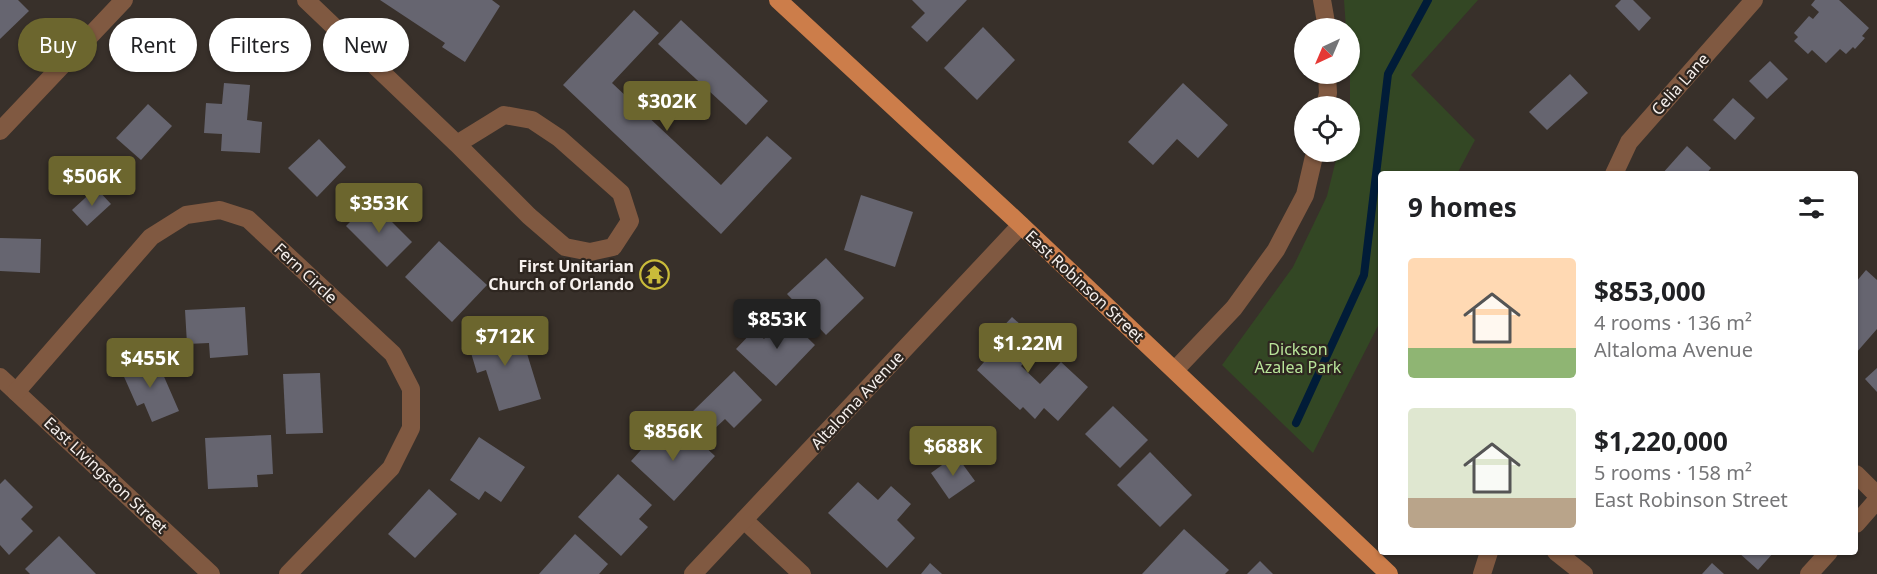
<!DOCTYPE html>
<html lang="en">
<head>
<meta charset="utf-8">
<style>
  body { margin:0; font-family:"Noto Sans",sans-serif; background:#f2f2f2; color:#202124; height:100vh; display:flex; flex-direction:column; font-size:22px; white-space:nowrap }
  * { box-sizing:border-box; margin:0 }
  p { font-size:20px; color:#757577 }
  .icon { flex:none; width:33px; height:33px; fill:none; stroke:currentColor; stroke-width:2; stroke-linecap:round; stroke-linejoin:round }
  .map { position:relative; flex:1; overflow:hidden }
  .side { position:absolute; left:1378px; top:171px; width:480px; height:384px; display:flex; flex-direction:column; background:#fff; border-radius:6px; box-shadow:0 2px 4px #0004 }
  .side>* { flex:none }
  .banner { position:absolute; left:18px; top:18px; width:570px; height:54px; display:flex; gap:12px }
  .needle { width:39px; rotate:224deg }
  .fabs { position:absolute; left:1294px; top:18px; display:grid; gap:12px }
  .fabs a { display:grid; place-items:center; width:66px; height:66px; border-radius:50%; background:#fff; box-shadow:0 2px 4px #0004; font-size:30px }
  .price { position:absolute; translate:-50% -51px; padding:0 14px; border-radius:6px; background:#6c662e; color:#fff; font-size:20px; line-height:39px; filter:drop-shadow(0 2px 3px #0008) }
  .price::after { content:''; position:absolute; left:50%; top:36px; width:18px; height:14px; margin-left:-9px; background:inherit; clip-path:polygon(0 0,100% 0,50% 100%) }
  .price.current { background:#222; color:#fff }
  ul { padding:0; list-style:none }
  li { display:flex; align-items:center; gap:18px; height:150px; padding:0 30px }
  li span { display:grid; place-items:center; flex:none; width:168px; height:120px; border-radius:6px; color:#555 }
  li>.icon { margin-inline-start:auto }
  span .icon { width:72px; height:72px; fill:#fffc; stroke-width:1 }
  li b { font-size:26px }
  h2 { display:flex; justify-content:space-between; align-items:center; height:72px; padding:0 30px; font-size:26px }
  .chip { padding:0 21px; border-radius:27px; background:#fff; box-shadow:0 2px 4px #0004; font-size:21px; line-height:54px }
  .chip.current { background:#6c662e; color:#fff }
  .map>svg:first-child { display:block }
  .green { fill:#334724 }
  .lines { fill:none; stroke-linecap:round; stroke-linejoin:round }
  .stream { stroke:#011c38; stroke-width:8 }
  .building { fill:#666570 }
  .minor { stroke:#805941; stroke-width:18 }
  .major { stroke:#cc7d4a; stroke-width:18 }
  .labels { text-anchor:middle; stroke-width:4.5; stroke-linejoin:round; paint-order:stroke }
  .street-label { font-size:16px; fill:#f6f0ed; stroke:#2e2620 }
  .poi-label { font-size:16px; font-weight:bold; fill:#f6f0ed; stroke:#2e2620; text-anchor:end }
  .park-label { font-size:16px; fill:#b8e499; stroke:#2e2620 }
</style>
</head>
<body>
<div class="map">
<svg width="1877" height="574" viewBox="0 0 1877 574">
  <rect width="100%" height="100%" fill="#38302a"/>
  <path class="green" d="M1344,0H1478L1411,75L1475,140L1457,174H1382L1381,320L1313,453L1222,365L1293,267L1327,196L1338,152H1350V28H1346Z"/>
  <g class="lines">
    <path class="stream" d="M1296,423L1364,275L1388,74L1428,0"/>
  </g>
  <g class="building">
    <path d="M0,0H18L29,11L0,39Z"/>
    <path d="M380,0H492L500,6L465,62L442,47L445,43Z"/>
    <path d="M912,0H967L927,42L911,27L925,13Z"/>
    <path d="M1621,0H1633L1651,18L1639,31L1615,6Z"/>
    <path d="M1815,0H1839L1869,28L1862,36L1865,38L1855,49L1853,47L1846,54L1840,49L1826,63L1812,50L1808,54L1794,41L1798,37L1794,33L1809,16L1813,19L1819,12L1811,5Z"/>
    <path d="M634,10L659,33L612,83L721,185L767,136L792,158L721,234L563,85Z"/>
    <path d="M681,20L768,101L746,125L658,44Z"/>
    <path d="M983,27L1015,60L977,100L944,68Z"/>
    <path d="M1770,61L1788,79L1767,99L1749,81Z"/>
    <path d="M1570,74L1588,93L1547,130L1529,112Z"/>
    <path d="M224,83L250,85L247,120L262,122L260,153L221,151L222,134L204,133L206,103L222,104Z"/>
    <path d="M1183,83L1228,125L1198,158L1177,139L1153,165L1128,142Z"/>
    <path d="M1733,98L1755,118L1735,140L1713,120Z"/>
    <path d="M148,104L172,126L141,160L116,138Z"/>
    <path d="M319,139L346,167L317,197L288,168Z"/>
    <path d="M1687,146L1711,168L1706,174H1662Z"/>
    <path d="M96,188L111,204L87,226L72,210Z"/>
    <path d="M861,195L913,212L895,267L844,250Z"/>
    <path d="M371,201L412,242L387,267L346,226Z"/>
    <path d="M0,238L41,239L40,273L0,271Z"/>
    <path d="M439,241L487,285L452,322L405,277Z"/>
    <path d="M826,258L864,298L826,335L787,294Z"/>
    <path d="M1866,270L1877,280V329L1856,353V282Z"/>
    <path d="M245,307L248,355L210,358L209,343L187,344L185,310Z"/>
    <path d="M785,316L815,345L776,386L736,349L754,330L764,339Z"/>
    <path d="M1012,317L1042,344L1021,366L1040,384L1061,362L1088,387L1058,421L1044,408L1035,419L1023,407L1020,410L977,370L991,354L984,347Z"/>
    <path d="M502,325L506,339L521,334L541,399L499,411L486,370L477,373L466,336Z"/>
    <path d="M155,356L179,411L152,422L144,403L137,406L121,370Z"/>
    <path d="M1877,368V392L1865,379Z"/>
    <path d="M734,371L762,400L734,428L725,419L711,432L692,412Z"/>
    <path d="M320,373L323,433L286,434L283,374Z"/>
    <path d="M1113,406L1148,440L1120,468L1085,434Z"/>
    <path d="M661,428L676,442L687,430L715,456L674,501L631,461Z"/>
    <path d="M271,435L273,474L257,475L258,487L208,489L205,438Z"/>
    <path d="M479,437L525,467L501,502L485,491L479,500L450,480Z"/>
    <path d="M1150,452L1192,495L1160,527L1117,485Z"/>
    <path d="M956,455L975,481L949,499L931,473Z"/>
    <path d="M618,474L652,505L639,519L648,527L621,556L578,517Z"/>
    <path d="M5,479L33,507L21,519L33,531L9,555L0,545V484Z"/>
    <path d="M858,482L878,500L891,486L911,504L897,520L915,538L887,568L828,513Z"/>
    <path d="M429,489L457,514L415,558L388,534Z"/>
    <path d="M1184,529L1229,570L1225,574H1142Z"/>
    <path d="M575,534L608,564L599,574H539Z"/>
    <path d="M59,536L96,574H30L25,569Z"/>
    <path d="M1738,552H1774L1758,570Z"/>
    <path d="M1260,561L1273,574H1247Z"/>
    <path d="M930,563L942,574H921Z"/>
    <path d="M1712,563L1724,574H1702Z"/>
  </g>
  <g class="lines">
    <g class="minor">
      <path d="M306,0L457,144L529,216L565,247L590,252L613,247L630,221L621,193L559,138L532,120L504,115L457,144"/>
      <path d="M1322,0L1327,28"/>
      <path d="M1325,106L1328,93L1327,74"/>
      <path d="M0,131L124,0"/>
      <path d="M1614,174L1629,142L1754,0"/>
      <path d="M1175,370L1234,308L1276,250L1305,195L1315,152"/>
      <path d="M0,377L211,574"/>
      <path d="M16,392L151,237L186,215L220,210L248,219L393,354L411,389V428L391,468L288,574"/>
      <path d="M1856,474L1877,495"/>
      <path d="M744,520L802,574"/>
      <path d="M1856,524L1877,500"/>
      <path d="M1556,552L1584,574"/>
      <path d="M693,574L1021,225"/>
      <path d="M1482,574L1489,552"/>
      <path d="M1809,574L1829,552"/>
    </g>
    <path class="major" d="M778,0L1021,225L1389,574"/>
  </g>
  <defs>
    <symbol id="temple-ring" viewBox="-11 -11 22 22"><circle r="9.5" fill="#2e2620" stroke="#c9bb3a" stroke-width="1.5"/><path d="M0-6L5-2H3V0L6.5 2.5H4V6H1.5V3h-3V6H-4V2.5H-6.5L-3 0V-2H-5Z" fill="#c9bb3a"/></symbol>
  </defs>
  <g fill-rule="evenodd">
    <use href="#temple-ring" x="638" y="258" width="33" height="33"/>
  </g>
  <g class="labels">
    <g class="street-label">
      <text transform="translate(1680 84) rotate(-48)" y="6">Celia Lane</text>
      <text transform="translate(306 273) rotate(43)" y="6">Fern Circle</text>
      <text transform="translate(1085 286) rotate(43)" y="6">East Robinson Street</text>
      <text transform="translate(857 400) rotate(-47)" y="6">Altaloma Avenue</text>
      <text transform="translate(106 475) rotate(43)" y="6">East Livingston Street</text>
    </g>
    <g class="poi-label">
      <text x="634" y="272">First Unitarian<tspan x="634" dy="18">Church of Orlando</tspan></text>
    </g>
    <g class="park-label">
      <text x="1298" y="355">Dickson<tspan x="1298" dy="18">Azalea Park</tspan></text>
    </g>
  </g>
</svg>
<div class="fabs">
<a><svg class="needle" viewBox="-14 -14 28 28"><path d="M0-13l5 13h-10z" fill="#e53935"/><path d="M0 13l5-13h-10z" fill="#757577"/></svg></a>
<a><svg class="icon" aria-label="locate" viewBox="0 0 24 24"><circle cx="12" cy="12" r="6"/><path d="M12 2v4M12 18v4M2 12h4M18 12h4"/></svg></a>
</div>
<b class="price" style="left:667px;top:132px">$302K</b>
<b class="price" style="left:92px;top:207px">$506K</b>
<b class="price" style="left:379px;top:234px">$353K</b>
<b class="price current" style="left:777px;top:350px">$853K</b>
<b class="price" style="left:505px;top:367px">$712K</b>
<b class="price" style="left:1028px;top:374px">$1.22M</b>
<b class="price" style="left:150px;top:389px">$455K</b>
<b class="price" style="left:673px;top:462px">$856K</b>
<b class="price" style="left:953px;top:477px">$688K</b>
<div class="banner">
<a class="chip current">Buy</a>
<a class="chip">Rent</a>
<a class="chip">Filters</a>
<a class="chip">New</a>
</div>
<section class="side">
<h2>9 homes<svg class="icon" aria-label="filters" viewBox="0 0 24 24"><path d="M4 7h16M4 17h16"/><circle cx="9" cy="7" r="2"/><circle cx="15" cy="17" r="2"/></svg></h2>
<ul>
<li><span style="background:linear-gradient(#ffd9b3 75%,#8fb573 0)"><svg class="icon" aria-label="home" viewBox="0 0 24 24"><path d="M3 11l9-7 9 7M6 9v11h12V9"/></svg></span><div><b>$853,000</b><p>4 rooms · 136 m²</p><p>Altaloma Avenue</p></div></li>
<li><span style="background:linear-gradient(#dfe7d0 75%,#b9a48a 0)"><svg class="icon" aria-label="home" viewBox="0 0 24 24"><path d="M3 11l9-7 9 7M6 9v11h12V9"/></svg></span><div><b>$1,220,000</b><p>5 rooms · 158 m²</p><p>East Robinson Street</p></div></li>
</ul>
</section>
</div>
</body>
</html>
